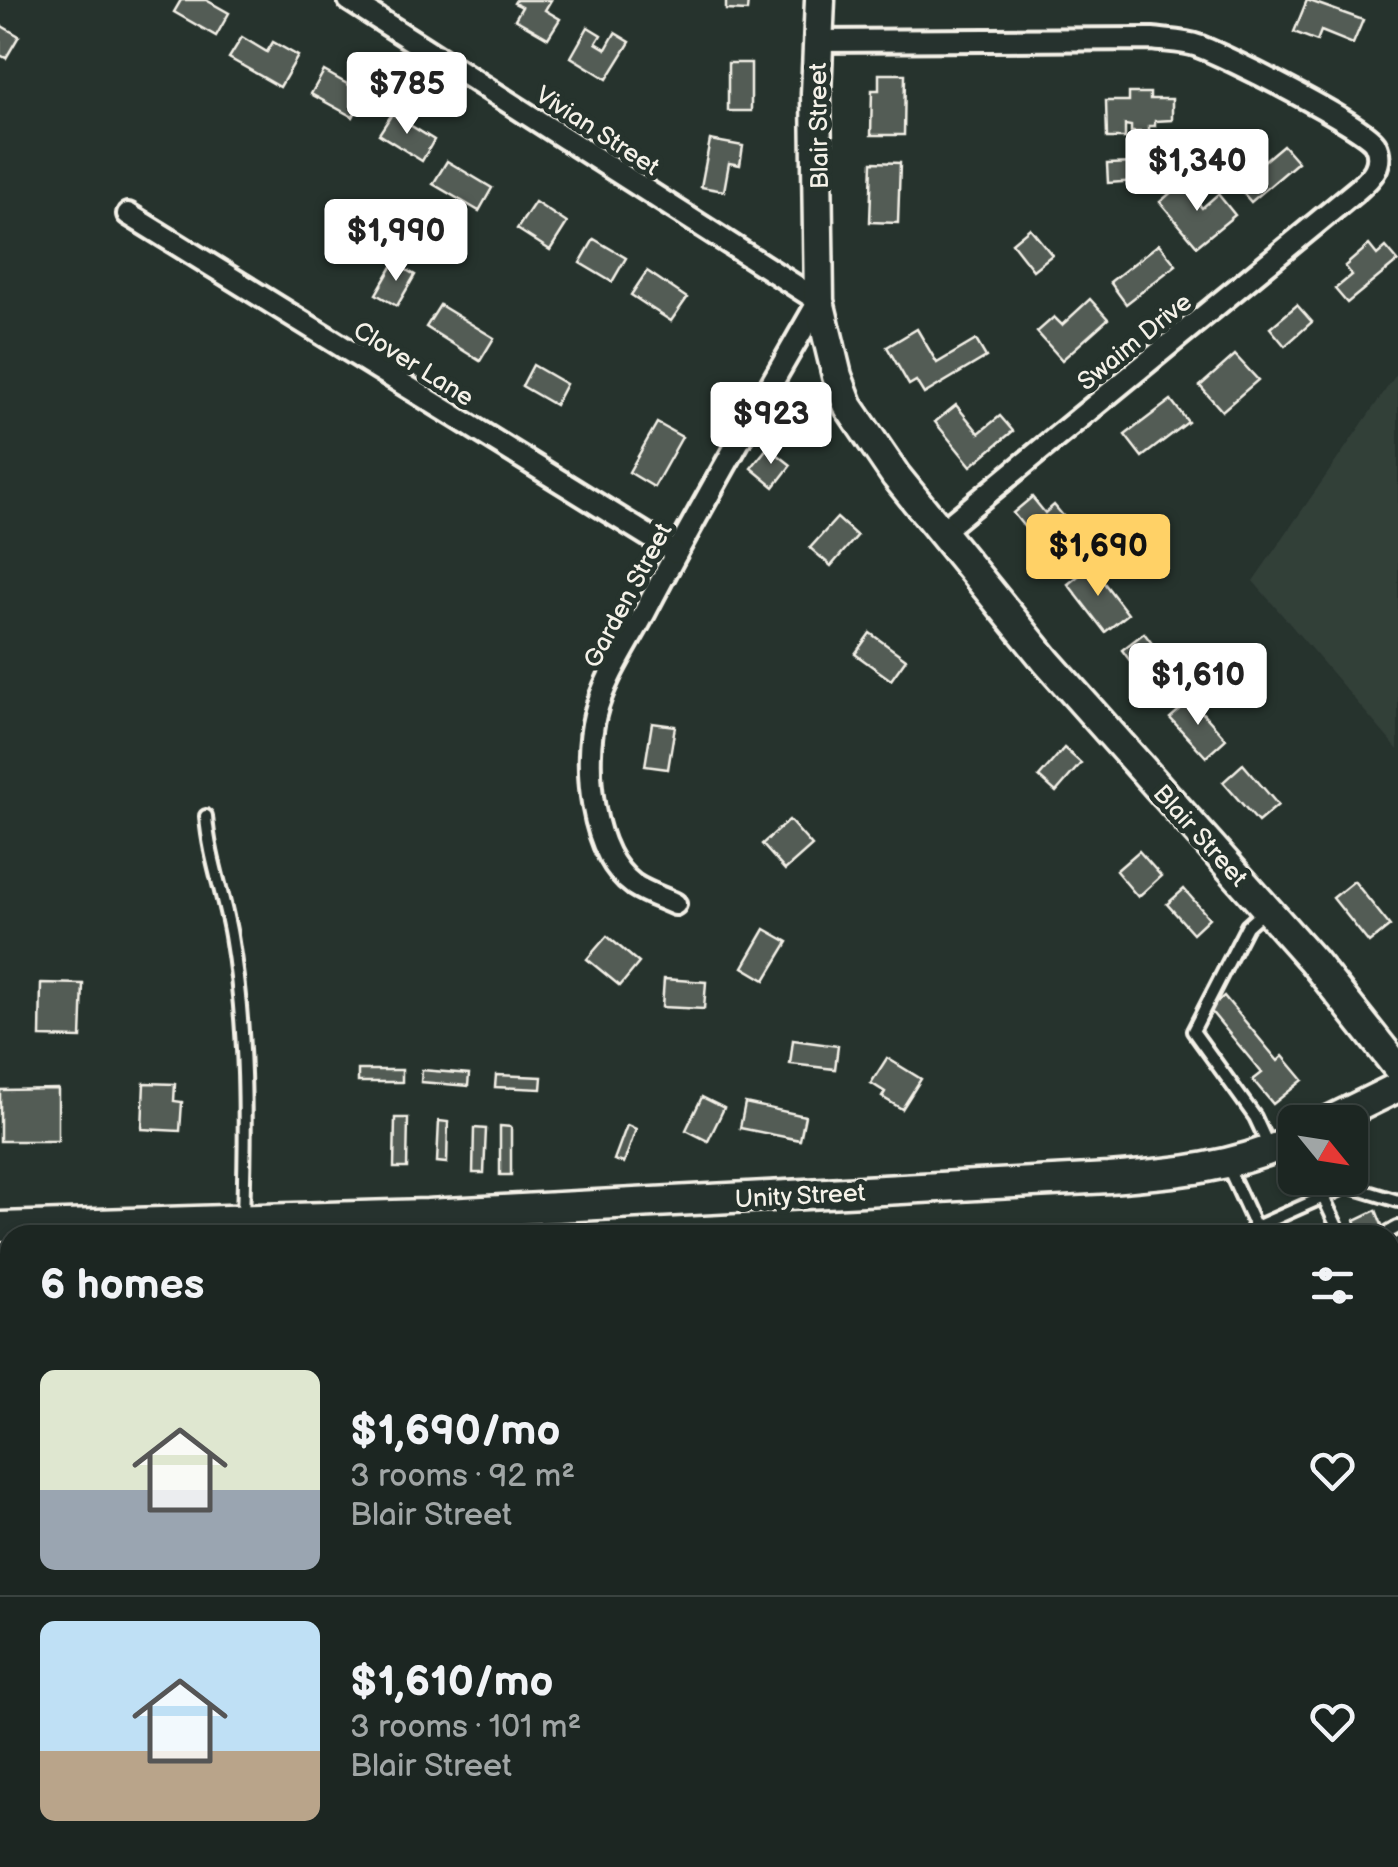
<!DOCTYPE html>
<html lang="en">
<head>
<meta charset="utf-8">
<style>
  body { margin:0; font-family:"Balsamiq Sans",sans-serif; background:#29322f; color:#f1f3f6; height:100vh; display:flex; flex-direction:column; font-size:38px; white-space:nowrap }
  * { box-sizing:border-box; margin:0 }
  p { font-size:32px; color:#a0a5a5 }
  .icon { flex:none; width:55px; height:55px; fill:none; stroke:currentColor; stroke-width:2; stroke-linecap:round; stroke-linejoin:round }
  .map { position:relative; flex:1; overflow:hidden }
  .sheet { position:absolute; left:0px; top:1225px; width:1400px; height:642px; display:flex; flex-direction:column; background:#1c2622; border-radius:30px 30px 0 0; box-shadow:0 2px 8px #0004,0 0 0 2px #3a4340 }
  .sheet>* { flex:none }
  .needle { width:65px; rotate:120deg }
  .controls { position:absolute; left:1278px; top:1105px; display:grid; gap:20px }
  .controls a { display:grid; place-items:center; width:90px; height:90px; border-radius:15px; background:#1c2622; box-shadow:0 2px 8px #0004,0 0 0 2px #3a4340; font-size:50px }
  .price { position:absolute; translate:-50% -85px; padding:0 22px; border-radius:10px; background:#fff; color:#222; font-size:32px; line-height:65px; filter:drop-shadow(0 2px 5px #0008) }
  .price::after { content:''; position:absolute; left:50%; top:60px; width:30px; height:22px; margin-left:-15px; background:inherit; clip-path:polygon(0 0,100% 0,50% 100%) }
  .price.active { background:#ffd166; color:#111 }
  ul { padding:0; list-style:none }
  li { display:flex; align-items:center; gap:30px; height:250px; padding:0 40px }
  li+li { border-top:2px solid #3a4340 }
  li span { display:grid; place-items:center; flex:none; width:280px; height:200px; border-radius:15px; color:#555 }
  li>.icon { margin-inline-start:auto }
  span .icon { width:120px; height:120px; fill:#fffc; stroke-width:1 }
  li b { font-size:42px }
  h2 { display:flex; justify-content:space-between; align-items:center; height:120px; padding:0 40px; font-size:42px }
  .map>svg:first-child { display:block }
  .built { fill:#333f39 }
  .building { fill:#525c55; stroke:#f4f1e8; stroke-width:2.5 }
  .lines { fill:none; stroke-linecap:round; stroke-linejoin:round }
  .lane-casing { stroke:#f4f1e8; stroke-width:18 }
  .street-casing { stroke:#f4f1e8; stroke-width:28 }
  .secondary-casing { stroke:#f4f1e8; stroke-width:35 }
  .lane { stroke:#26332d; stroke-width:10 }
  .street { stroke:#26332d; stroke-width:20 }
  .secondary { stroke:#26332d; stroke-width:28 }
  .labels { text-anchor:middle; stroke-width:10; stroke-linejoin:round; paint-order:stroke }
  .street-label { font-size:25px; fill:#f4f1e8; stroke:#26332d }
</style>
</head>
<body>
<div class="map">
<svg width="1398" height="1867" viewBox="0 0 1398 1867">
  <rect width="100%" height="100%" fill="#26332d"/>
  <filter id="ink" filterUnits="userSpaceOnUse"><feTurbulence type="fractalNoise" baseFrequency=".01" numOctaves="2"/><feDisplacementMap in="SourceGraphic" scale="20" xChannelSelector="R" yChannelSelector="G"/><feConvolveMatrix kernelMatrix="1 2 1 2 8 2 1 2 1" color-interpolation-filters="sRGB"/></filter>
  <g filter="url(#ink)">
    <path class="built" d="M1398,372V750L1253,581Z"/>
    <g class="building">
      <path d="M181,0H206L229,13L216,36L174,12Z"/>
      <path d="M516,0H551L545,10L560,19L548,38L515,19L522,7L514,3Z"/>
      <path d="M726,0H748L747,11L726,10Z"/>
      <path d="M1307,0L1363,20L1353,44L1321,31L1317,41L1294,32Z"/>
      <path d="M0,25L19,36L6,58L0,55Z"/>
      <path d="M588,27L601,35L596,43L606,49L615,33L630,42L607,79L571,57Z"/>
      <path d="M242,37L267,52L273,42L298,56L280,87L229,58Z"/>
      <rect x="728" y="63" width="23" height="48"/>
      <path d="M324,71L365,94L353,117L311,94Z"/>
      <path d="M879,74H905L904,135H871L872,90H879Z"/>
      <path d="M1129,93H1150V99H1172V120L1155,121V126H1149V132H1131V126L1125,125V138H1107L1106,101H1129Z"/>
      <path d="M392,114L434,140L422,161L379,134Z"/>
      <path d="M710,140L743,146L740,165L729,163L724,191L701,187Z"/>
      <path d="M1283,145L1298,162L1251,202L1227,174L1238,165L1246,175L1252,169L1242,158L1253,148L1264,161Z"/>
      <path d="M447,161L492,188L479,211L433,184Z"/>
      <path d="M872,162L900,163L898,223L870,222Z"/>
      <path d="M1136,163L1137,181L1108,183L1107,164Z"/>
      <path d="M1182,183L1202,208L1218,194L1235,215L1197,246L1160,202Z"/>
      <path d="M535,202L567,223L550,250L517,229Z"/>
      <path d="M1030,228L1052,255L1033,270L1012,243Z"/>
      <path d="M594,239L626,258L612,282L580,263Z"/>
      <path d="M1159,244L1176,265L1126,304L1110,282Z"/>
      <path d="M1369,245L1377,255L1386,247L1398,261L1347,303L1335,289L1352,275L1345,266Z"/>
      <path d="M394,263L415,275L397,306L376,294Z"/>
      <path d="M647,271L687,298L671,321L631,295Z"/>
      <path d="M1090,299L1108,319L1062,360L1037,332L1054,317L1062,325Z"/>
      <path d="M440,305L494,338L480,361L426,327Z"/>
      <path d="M1297,305L1312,322L1285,346L1270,328Z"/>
      <path d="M917,329L937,363L976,340L986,357L924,394L916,381L909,385L887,347Z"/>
      <path d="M1235,355L1258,380L1222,411L1200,386Z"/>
      <path d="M533,365L566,384L555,405L522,386Z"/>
      <path d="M1171,400L1188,422L1142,457L1125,435Z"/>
      <path d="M956,405L979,433L1000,416L1013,431L971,466L935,422Z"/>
      <path d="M657,423L682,437L654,487L629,472Z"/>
      <path d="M768,447L791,465L774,487L751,468Z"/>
      <path d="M1032,497L1045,513L1054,505L1064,517L1056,523L1071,543L1051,560L1013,513Z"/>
      <path d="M837,518L857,536L831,566L810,548Z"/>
      <path d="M1091,566L1128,614L1105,632L1068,584Z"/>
      <path d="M870,633L906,659L891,680L855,654Z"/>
      <path d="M1144,633L1176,675L1153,692L1122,650Z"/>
      <path d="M1191,700L1226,739L1206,757L1170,718Z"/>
      <path d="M652,723L675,726L668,769L645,766Z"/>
      <path d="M1064,748L1081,763L1056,792L1039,777Z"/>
      <path d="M1243,764L1278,805L1258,822L1223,782Z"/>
      <path d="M789,820L812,846L785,870L762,844Z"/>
      <path d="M1139,851L1161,876L1138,897L1116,871Z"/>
      <path d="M1354,881L1390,926L1369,943L1333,898Z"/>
      <path d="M1184,889L1209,918L1193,933L1167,904Z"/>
      <path d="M765,929L788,942L765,980L743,967Z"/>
      <path d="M607,936L639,963L620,986L587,959Z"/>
      <path d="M664,979L706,982L704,1009L662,1007Z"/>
      <path d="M41,983L83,984L81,1038L40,1037Z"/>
      <path d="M1224,996L1278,1061L1283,1056L1303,1080L1273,1104L1253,1080L1262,1073L1209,1009Z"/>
      <path d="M793,1040L838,1046L835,1069L790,1064Z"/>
      <path d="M887,1058L921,1079L902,1109L882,1097L885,1092L871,1083Z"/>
      <rect x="358" y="1070" width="44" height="12"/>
      <path d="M422,1070L469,1074L468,1086L421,1082Z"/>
      <path d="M496,1075L542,1077L541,1089L495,1087Z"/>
      <path d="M144,1083L175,1084L174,1101L182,1102L180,1131L142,1129Z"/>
      <path d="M58,1089V1141H0V1090Z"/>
      <path d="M702,1097L724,1108L708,1141L686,1130Z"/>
      <path d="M745,1103L805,1116L800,1140L740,1128Z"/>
      <path d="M395,1118H408L407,1168H394Z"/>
      <path d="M439,1121L448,1122L447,1163L437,1162Z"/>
      <path d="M627,1125L636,1129L624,1163L614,1160Z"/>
      <path d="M500,1126L511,1127V1175H500Z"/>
      <path d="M474,1128L486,1129L484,1173H473Z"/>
      <path d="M1376,1210L1386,1235H1362L1355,1220Z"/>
      <path d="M1390,1243L1398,1262V1286L1390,1290Z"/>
      <path d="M1398,1361V1389L1395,1390L1390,1364Z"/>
      <path d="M1390,1783L1398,1787V1839L1390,1834Z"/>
      <path d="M120,1858H129L139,1867H111Z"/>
      <path d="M660,1858H688L686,1867H658Z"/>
      <path d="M1087,1858H1113L1115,1866L1089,1867Z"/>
      <path d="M1333,1858H1342L1362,1867H1328Z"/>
    </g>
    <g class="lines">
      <defs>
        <g id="lane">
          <path d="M206,816C209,858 224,895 231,936C247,1030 246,1123 243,1218"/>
          <path d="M1266,909L1247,926L1193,1031L1255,1117L1269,1147"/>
          <path d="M1226,1163L1259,1235"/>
          <path d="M1342,1178L1348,1186L1398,1201"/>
          <path d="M1323,1197L1341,1235"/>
          <path d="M1256,1227L1348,1186"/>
          <path d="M1387,1233L1398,1227"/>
          <path d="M1396,1258L1398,1257"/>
          <path d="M1390,1297L1398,1293"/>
          <path d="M1390,1435L1398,1432"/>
        </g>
        <g id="street">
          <path d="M349,0L819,301C761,402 702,503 648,606C631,640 604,677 595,715C583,763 590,853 634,885C646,893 662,898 675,904"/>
          <path d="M816,41L1152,39C1167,41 1185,41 1198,46C1224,55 1366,126 1375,144C1385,164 1371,178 1357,190L942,531"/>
          <path d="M128,214L676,553"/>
          <path d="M1390,1732L1398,1737"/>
          <path d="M1020,1858L1022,1867"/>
          <path d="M0,1860L11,1867"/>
          <path d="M744,1867L746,1858"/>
        </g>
        <g id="secondary">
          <path d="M820,0L816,94L819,301L837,376L849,407L896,476L1047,662L1313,961L1398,1068"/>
          <path d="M1327,1122L1398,1087"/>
          <path d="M0,1227L427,1214L1109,1178C1173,1173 1236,1168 1295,1139"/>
        </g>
      </defs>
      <use href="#lane" class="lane-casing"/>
      <use href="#street" class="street-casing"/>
      <use href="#secondary" class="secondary-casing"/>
      <use href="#lane" class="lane"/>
      <use href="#street" class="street"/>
      <use href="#secondary" class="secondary"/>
    </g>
  </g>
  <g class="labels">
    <g class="street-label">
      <text transform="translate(818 126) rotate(-91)" y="9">Blair Street</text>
      <text transform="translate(598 130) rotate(33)" y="9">Vivian Street</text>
      <text transform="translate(1134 341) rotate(-39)" y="9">Swaim Drive</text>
      <text transform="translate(414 363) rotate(32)" y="9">Clover Lane</text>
      <text transform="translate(627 595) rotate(-62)" y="9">Garden Street</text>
      <text transform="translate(1201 835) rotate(48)" y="9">Blair Street</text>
      <text transform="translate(800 1195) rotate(-3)" y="9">Unity Street</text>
    </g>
  </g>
</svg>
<div class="controls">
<a><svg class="needle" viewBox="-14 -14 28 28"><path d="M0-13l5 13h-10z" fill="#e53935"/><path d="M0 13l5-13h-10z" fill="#a0a5a5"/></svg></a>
</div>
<b class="price" style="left:407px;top:137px">$785</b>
<b class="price" style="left:1197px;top:214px">$1,340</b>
<b class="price" style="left:396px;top:284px">$1,990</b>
<b class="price" style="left:771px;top:467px">$923</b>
<b class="price active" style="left:1098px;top:599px">$1,690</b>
<b class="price" style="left:1198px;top:728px">$1,610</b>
<section class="sheet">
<h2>6 homes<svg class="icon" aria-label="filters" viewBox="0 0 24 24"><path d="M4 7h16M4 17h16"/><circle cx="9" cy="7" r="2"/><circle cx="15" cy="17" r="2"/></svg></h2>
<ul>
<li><span style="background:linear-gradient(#dfe7d0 60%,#9aa5b1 0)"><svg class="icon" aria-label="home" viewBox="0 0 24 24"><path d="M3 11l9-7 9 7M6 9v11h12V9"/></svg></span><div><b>$1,690/mo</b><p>3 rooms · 92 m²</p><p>Blair Street</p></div><svg class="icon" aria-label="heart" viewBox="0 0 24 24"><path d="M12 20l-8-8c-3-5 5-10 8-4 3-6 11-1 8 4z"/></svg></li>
<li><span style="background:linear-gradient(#bfe0f5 65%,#b9a48a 0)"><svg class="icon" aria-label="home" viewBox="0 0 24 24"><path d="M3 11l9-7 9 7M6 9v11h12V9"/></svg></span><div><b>$1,610/mo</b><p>3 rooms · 101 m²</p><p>Blair Street</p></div><svg class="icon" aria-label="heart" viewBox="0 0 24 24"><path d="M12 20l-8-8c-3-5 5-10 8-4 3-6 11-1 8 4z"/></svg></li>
</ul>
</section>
</div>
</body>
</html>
